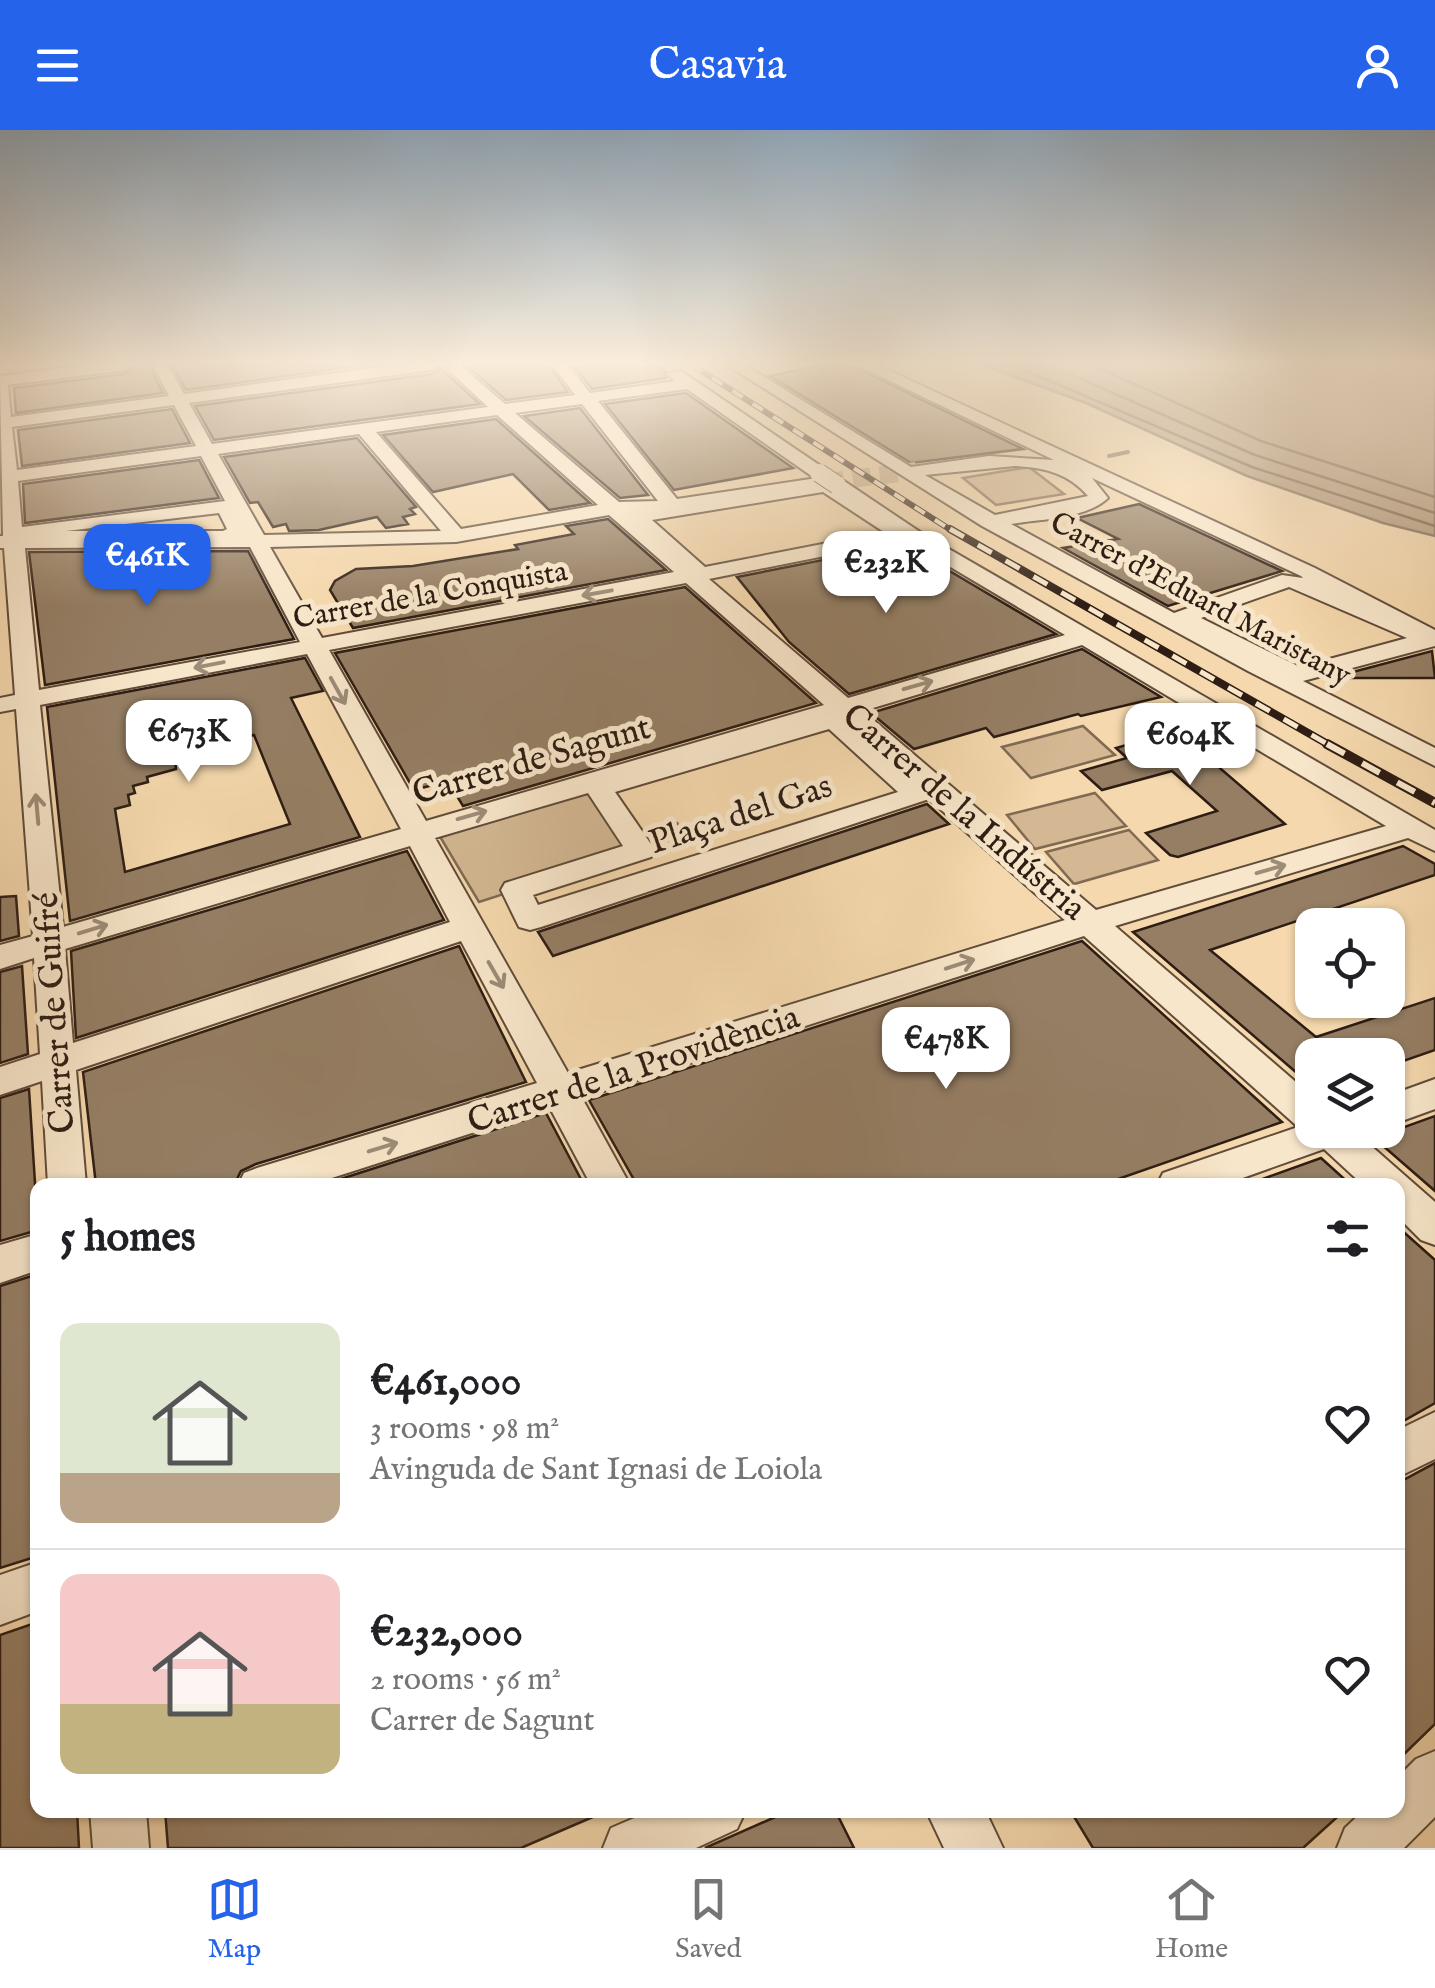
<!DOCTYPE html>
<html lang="en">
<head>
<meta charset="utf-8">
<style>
  body { margin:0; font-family:"IM FELL English",serif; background:#f6f6f6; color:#202124; height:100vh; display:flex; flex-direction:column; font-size:38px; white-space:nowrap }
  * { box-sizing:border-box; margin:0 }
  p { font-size:32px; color:#757577 }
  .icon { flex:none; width:55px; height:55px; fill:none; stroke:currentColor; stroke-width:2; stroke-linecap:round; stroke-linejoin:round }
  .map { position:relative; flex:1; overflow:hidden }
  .side { position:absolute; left:30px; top:1048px; width:1375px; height:640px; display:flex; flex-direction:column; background:#fff; border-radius:20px; box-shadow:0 2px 8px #0004 }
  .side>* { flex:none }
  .controls { position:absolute; left:1295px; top:778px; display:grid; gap:20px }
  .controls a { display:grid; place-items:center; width:110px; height:110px; border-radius:20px; background:#fff; box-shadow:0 2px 8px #0004; font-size:50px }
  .price { position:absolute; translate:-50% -85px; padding:0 22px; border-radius:20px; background:#fff; color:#222; font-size:32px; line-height:65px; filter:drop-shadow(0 2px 5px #0008) }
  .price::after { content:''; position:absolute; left:50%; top:60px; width:30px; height:22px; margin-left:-15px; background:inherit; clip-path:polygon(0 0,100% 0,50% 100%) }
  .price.current { background:#2563eb; color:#fff }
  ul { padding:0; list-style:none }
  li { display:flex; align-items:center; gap:30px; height:250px; padding:0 30px }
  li+li { border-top:2px solid #e0e0e0 }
  li span { display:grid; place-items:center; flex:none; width:280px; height:200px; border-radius:20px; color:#555 }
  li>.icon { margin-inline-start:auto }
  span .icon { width:120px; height:120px; fill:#fffc; stroke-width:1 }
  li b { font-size:42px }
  h2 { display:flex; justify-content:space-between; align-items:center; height:120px; padding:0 30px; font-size:42px }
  header { display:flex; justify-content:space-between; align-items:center; height:130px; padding:0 30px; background:#2563eb; color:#fff; font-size:45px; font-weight:600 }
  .menu { display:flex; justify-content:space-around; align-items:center; height:140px; border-top:2px solid #e0e0e0; background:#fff; font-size:28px; color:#757577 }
  .menu a { display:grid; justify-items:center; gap:5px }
  .menu .current { color:#2563eb }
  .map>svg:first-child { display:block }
  .green { fill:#d3b893; stroke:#806a54; stroke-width:2.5 }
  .water { fill:#b19879; stroke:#7d6751; stroke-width:2.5 }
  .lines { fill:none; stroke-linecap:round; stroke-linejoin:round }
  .shore { stroke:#705a46; stroke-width:2.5 }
  .stream { stroke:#7d6751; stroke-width:4 }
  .building { fill:#957e64; stroke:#2e1d14; stroke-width:2.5; fill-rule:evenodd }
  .minor-tunnel { stroke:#cdb38e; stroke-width:18; stroke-dasharray:18 9; stroke-linecap:butt }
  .minor-casing { stroke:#604c3a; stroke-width:4 }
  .minor { fill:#f8e6ca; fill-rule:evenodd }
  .rail-far2-casing { stroke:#2e1d14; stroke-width:6 }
  .rail-far1-casing { stroke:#2e1d14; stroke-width:8 }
  .rail-casing { stroke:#2e1d14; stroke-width:10 }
  .rail-far2 { stroke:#f8e6ca; stroke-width:4; stroke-dasharray:12; stroke-linecap:butt }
  .rail-far1 { stroke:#f8e6ca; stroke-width:5; stroke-dasharray:16; stroke-linecap:butt }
  .rail { stroke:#f8e6ca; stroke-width:6; stroke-dasharray:20; stroke-linecap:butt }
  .minor-bridge-casing { stroke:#604c3a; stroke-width:20; stroke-linecap:butt }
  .minor-bridge { stroke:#f8e6ca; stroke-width:18 }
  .oneway { stroke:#9d8c78 }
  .labels { text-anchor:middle; stroke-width:10; stroke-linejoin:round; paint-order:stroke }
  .far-street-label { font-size:30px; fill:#2e1d14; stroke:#f8e6ca }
  .street-label { font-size:35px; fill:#2e1d14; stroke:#f8e6ca }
</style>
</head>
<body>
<header><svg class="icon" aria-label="menu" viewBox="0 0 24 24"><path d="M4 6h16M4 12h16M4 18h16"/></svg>Casavia<svg class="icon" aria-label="person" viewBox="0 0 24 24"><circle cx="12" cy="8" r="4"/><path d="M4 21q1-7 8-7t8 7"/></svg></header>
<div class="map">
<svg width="1435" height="1718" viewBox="0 0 1435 1718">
  <rect width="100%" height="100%" fill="#f5d8ad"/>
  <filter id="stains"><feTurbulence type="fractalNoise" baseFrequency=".002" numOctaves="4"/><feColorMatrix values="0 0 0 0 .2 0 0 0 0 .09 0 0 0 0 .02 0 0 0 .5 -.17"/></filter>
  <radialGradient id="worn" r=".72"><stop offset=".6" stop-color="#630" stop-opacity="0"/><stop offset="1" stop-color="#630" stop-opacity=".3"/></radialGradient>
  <g class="green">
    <path d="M1029,337L1064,364L996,375L963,348Z"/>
    <path d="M1083,596L1115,625L1031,648L1002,617Z"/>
    <path d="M599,658L633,708L677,693L686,705L479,772L439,705Z"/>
    <path d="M1095,663L1126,696L1035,719L1007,685Z"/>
    <path d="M1129,700L1158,730L1074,754L1046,722Z"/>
  </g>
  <path class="water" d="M982,235H1435V406L1383,393L1247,346L1086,273Z"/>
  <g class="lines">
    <g class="shore">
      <path d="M1012,235L1252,337L1435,396"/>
      <path d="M1049,235L1255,325L1435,383"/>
      <path d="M1092,235L1261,311L1435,367"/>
    </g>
    <path class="stream" d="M1109,326L1128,322"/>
  </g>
  <g class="building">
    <path d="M136,235H149L163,263L16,283L14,258L125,244Z"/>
    <path d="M172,235H364L186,260Z"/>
    <path d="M466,235H549L568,262L506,270Z"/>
    <path d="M573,235H656L665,241L666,248L592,259Z"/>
    <path d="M821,235H850L1023,319L911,333L770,246Z"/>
    <path d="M440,238L480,274L214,310L195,276L432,244Z"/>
    <path d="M686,263L793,338L674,360L605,274Z"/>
    <path d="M580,278L648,365L620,368L524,286Z"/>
    <path d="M172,279L190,313L22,336L18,300Z"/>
    <path d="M496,289L590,373L549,380L513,344L433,362L383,305Z"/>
    <path d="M357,308L416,377L410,379L415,384L403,387L408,394L386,398L377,387L319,400L289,401L286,394L273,397L258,372L250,373L224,327Z"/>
    <path d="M199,330L219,368L25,393L23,354Z"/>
    <path d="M1139,374L1282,441L1168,476L1063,418L1118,409L1077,388Z"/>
    <path d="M608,389L666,440L353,498L330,460L335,451L356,439L413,436L518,419L515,415L574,404L566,396Z"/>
    <path d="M904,414L1056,504L849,564L789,512L737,447Z"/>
    <path d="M248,421L294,509L45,555L29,422Z"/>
    <path d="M685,457L816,573L463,676L448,651L414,660L335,523Z"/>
    <path d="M1082,519L1161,567L1081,586L1078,584L994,607L986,598L914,619L871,583Z"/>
    <path d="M1432,521L1435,548H1330Z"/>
    <path d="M305,528L323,561L291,568L360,707L70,791L47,577ZM254,605L290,694L125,742L115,679L130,675L128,665L135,663L133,656L148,652L147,647L176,639L174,623Z"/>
    <path d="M1204,592L1229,607L1210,618L1218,624L1207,627L1285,694L1178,727L1170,725L1146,703L1217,681L1172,641L1102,660L1081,641L1127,628L1116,618Z"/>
    <path d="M927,674L949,694L553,826L538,802Z"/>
    <path d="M1403,716L1435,734V745L1210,820L1316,907L1435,868V920L1392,935L1388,925H1312V956L1133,802Z"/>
    <path d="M407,721L444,790L76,908L71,821Z"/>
    <path d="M16,766L19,806L0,811V767Z"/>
    <path d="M1082,811L1282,992L1101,1055H637L589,970Z"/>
    <path d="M459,816L526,952L256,1034L241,1041L234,1055H96L83,942Z"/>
    <path d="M22,836L28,924L0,933V842Z"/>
    <path d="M29,959L38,1100L0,1111V968Z"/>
    <path d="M546,983L584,1055H322Z"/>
    <path d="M1435,986V1061L1374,1008Z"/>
    <path d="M1321,1028L1351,1055H1255L1254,1052Z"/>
    <path d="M1398,1097L1435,1130V1273L1398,1294Z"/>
    <path d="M38,1144V1426L0,1438V1156Z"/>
    <path d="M1435,1333V1594L1398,1630V1353Z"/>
    <path d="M38,1492V1680H77L79,1718H0V1505Z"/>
    <path d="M165,1680H609L521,1718H168Z"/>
    <path d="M791,1680H835L854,1718H705Z"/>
    <path d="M1070,1680H1345L1303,1718H1093Z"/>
  </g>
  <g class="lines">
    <path class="minor-tunnel" d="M826,352L916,341"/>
    <defs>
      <g id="minor">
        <path d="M86,235H132L125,240L8,255L11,287L169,266L153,235H168L184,264L394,235H438L431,240L189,273L212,314L488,277L443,235H460L505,274L575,265L553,235H568L590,263L675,251L667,244L681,241L825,339L826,346L844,351L923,404L1435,700V721L1408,708L1115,796L1312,966V1000H1353L1435,1072V1115L1421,1110L1398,1087V1055H1363L1324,1019L1223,1055H1157L1163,1043L1298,997L1084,806L582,968L630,1055H591L550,978L310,1055H238L244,1043L257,1038L537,953L461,811L76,940L86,1055H48L42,951L0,965V937L40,924L34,828L0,839V815L33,806L16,579L0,582V568L15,565L4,418H0V406H3L0,246ZM687,259L813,347L817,348L677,369L598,271ZM582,274L658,371L619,372L515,283ZM174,275L196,316L17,340L12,297ZM497,285L598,375L461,399L376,302ZM359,304L441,401L264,405L218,324ZM201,326L225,371L22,397L18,351ZM823,362L884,402L705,437L652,390ZM219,383L227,399L223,401H66ZM609,385L674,442L322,508L270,417L456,412ZM905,410L1065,505L848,568L709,449ZM250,417L300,512L39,560L25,418ZM686,453L824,575L426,691L329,520ZM1082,515L1386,696L1096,780L863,581ZM307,524L401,699L63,797L40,575ZM829,599L898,662L538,775L533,765L651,727L655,720L615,662ZM588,663L623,716L505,753L501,760L519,797L530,800L541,797L929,669L1065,790L568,943L435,708ZM410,716L450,792L73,913L65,819Z"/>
        <path d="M727,235H745L911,337L989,326L1054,330L857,235H877L1315,438L1435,500V516L1303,551L1435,618V636L1248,541L982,396ZM1015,336C1045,338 1068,343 1088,366L995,385L925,345ZM1092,348L1301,446L1303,448L1282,445L1174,483L1011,394C1040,389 1086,389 1108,368ZM1289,457L1407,508L1300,537L1201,488Z"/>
        <path d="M1435,949V979L1388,996V966Z"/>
        <path d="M38,1104V1140L0,1153V1115Z"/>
        <path d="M1435,1282V1329L1398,1347V1300Z"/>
        <path d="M38,1432V1481L0,1495V1445Z"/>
        <path d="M1435,1621V1687L1404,1718H1337L1345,1698L1364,1680H1398V1647L1416,1629Z"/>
        <path d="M90,1680H146L149,1718H93Z"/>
        <path d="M653,1680H746L737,1699L696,1718H603L611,1698Z"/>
        <path d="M926,1680H985L1003,1718H944Z"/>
      </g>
    </defs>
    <use href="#minor" class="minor-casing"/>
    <use href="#minor" class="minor"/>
    <defs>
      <path id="rail-far2" d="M692,235L954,402"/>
      <path id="rail-far1" d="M950,399L1331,616"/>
      <path id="rail" d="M1327,614L1435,673"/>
    </defs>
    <use href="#rail-far2" class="rail-far2-casing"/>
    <use href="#rail-far1" class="rail-far1-casing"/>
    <use href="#rail" class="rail-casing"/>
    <use href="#rail-far2" class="rail-far2"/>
    <use href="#rail-far1" class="rail-far1"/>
    <use href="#rail" class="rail"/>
    <defs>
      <path id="minor-bridge" d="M819,343L837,355"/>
    </defs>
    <use href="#minor-bridge" class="minor-bridge-casing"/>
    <use href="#minor-bridge" class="minor-bridge"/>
  </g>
  <defs><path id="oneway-shaft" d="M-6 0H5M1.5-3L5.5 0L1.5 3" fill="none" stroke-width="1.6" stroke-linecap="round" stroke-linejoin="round" transform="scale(2.5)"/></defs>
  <g class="oneway">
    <use href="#oneway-shaft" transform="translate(597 463) rotate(170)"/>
    <use href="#oneway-shaft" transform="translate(209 535) rotate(169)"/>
    <use href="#oneway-shaft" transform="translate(918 555) rotate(-16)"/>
    <use href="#oneway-shaft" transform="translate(338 561) rotate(61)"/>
    <use href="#oneway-shaft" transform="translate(37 679) rotate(-95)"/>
    <use href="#oneway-shaft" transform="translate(472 685) rotate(-16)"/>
    <use href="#oneway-shaft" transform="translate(1271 739) rotate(-16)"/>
    <use href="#oneway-shaft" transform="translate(93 799) rotate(-17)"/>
    <use href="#oneway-shaft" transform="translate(960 834) rotate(-18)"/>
    <use href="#oneway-shaft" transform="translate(496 845) rotate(60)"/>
    <use href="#oneway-shaft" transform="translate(383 1017) rotate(-17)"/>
  </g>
  <linearGradient id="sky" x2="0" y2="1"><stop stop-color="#92a9bc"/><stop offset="0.49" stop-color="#faedda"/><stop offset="1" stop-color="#faedda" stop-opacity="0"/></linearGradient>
  <rect width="1435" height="476" fill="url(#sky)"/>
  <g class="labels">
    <g class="far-street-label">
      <text transform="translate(430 464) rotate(-10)" y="10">Carrer de la Conquista</text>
      <text transform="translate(1201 468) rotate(28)" y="10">Carrer d'Eduard Maristany</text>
    </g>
    <g class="street-label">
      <text transform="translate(531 629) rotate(-16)" y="12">Carrer de Sagunt</text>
      <text transform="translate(965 681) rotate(41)" y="12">Carrer de la Indústria</text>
      <text transform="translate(740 683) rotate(-18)" y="12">Plaça del Gas</text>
      <text transform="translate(53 883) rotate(-94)" y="12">Carrer de Guifré</text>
      <text transform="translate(633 938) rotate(-18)" y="12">Carrer de la Providència</text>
    </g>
  </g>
  <rect width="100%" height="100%" filter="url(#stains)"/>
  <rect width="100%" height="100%" fill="url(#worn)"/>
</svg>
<div class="controls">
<a><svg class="icon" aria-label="locate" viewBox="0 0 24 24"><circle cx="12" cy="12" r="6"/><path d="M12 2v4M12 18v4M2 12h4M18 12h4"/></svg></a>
<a><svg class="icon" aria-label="layers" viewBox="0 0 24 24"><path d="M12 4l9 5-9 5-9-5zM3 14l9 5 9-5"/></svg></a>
</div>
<b class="price current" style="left:147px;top:479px">€461K</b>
<b class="price" style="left:886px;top:486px">€232K</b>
<b class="price" style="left:189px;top:655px">€673K</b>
<b class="price" style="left:1190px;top:658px">€604K</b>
<b class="price" style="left:946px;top:962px">€478K</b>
<section class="side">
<h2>5 homes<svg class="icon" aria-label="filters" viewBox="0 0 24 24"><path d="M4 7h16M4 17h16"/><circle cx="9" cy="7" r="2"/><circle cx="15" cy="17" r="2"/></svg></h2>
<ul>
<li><span style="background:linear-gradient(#dfe7d0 75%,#b9a48a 0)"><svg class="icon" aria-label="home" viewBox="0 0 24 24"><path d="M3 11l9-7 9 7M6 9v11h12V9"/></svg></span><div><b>€461,000</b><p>3 rooms · 98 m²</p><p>Avinguda de Sant Ignasi de Loiola</p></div><svg class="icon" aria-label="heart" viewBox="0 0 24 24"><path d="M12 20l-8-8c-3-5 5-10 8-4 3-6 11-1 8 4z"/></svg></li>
<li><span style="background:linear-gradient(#f6c9c9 65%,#c2b280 0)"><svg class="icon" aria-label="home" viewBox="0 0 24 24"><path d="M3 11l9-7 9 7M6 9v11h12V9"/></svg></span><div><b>€232,000</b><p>2 rooms · 56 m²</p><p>Carrer de Sagunt</p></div><svg class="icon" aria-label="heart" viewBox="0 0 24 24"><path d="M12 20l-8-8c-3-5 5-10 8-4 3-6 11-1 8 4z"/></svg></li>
</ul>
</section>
</div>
<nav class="menu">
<a class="current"><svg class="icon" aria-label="map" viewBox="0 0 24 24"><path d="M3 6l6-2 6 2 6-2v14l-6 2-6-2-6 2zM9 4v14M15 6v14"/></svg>Map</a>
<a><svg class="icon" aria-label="saved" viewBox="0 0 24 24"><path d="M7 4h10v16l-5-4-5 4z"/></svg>Saved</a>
<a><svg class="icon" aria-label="home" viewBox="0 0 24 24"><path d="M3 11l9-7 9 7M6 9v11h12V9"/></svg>Home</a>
</nav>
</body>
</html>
